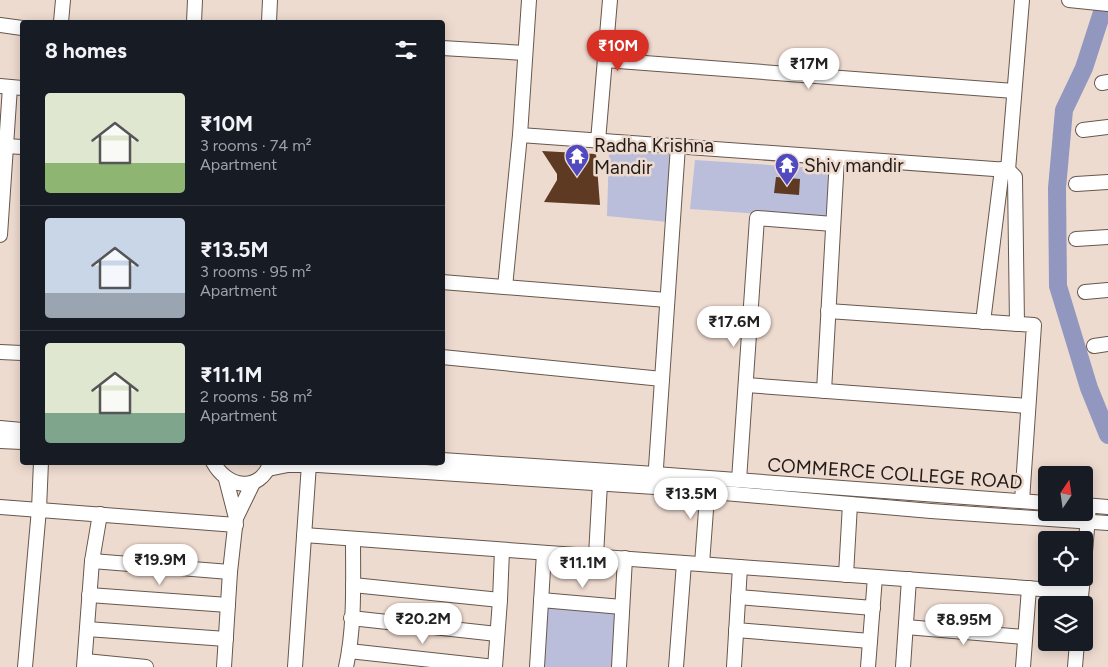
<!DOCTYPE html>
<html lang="en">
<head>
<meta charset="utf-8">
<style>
  body { margin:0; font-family:Figtree,sans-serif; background:#20242c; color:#f1f3f6; height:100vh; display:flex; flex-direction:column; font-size:19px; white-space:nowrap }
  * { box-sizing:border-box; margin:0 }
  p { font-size:16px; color:#9ea1a6 }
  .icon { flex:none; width:28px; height:28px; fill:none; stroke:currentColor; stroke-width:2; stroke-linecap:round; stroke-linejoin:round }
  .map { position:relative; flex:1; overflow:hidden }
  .panel { position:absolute; left:20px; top:20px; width:425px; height:445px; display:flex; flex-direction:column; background:#171b24; border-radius:5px; box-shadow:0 2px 12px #0003 }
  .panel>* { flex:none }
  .needle { width:32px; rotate:13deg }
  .tools { position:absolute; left:1038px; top:466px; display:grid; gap:10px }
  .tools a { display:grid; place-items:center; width:55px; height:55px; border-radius:5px; background:#171b24; box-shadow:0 2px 12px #0003; font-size:25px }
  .price { position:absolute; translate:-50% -42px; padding:0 11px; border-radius:18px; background:#fff; color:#222; font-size:16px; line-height:32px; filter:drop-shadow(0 1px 2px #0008) }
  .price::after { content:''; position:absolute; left:50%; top:30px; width:15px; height:11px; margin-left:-8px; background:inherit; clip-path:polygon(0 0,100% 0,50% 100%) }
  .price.on { background:#d93025; color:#fff }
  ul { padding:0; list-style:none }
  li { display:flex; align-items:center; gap:15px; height:125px; padding:0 25px }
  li+li { border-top:1px solid #363941 }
  li span { display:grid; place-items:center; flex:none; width:140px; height:100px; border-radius:5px; color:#555 }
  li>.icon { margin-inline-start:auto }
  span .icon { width:60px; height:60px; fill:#fffc; stroke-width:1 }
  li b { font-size:21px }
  h2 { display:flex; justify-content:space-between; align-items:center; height:60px; padding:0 25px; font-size:21px }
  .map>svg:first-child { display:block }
  .green { fill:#bbbedb }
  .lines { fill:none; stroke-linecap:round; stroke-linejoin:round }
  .river { stroke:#9297c0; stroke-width:18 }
  .building { fill:#5e3a23 }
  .minor-casing { stroke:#67574d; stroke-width:16 }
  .minor { stroke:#fff; stroke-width:14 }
  .labels { text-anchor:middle; stroke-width:5; stroke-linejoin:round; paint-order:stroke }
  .poi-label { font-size:19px; fill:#221b17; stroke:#eedbd0; text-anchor:start }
  .street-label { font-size:19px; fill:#221b17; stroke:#eedbd0 }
</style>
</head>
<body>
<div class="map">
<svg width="1108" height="667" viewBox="0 0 1108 667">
  <rect width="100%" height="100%" fill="#eedbd0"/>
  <g class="green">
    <path d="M609,150L671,154L668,222L607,216Z"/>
    <path d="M695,160L832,169L829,219L690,209Z"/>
    <path d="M547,606L618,611L614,667H542Z"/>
  </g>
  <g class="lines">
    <path class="river" d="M1106,0L1084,68L1064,110L1057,188L1058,286L1089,388L1108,435"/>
  </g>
  <g class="building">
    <path d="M542,151L596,154L600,205L544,202L557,180V174Z"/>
    <path d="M776,177L800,179L799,195L774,193Z"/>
  </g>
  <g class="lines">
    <defs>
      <g id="minor">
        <path d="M1069,0L1108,4"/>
        <path d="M61,22L63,0"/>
        <path d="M194,22L195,0"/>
        <path d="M269,22L270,0"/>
        <path d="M0,25L22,28"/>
        <path d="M442,48L525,53"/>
        <path d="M605,60L1014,91"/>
        <path d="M1102,83L1108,82"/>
        <path d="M0,86L22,88"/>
        <path d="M1083,130L1108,127"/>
        <path d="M520,135L1008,170L1015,177L1017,324"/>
        <path d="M598,141L610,0"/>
        <path d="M6,146L22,147"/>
        <path d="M1008,170L1022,0"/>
        <path d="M1076,184L1108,182"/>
        <path d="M0,235L10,87"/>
        <path d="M1076,239L1108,237"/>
        <path d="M442,282L667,300"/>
        <path d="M505,287L520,135L529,0"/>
        <path d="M1085,292L1108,290"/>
        <path d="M828,311L1034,325L1022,501"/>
        <path d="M983,322L1002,169"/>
        <path d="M1094,346L1108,344"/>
        <path d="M0,352L22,353"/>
        <path d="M442,357L662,379"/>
        <path d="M746,385L1028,406"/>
        <path d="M824,391L837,158"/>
        <path d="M0,428L22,430"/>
        <path d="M0,441L22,442"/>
        <path d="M442,460L655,474L1046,503"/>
        <path d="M213,462C227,488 259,494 271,462"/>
        <path d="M268,469L288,465H318L655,487L931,511L1108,523"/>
        <path d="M226,479L236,518"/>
        <path d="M739,480L757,218L833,224"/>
        <path d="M655,482L678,146"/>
        <path d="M1084,505L1108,507"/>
        <path d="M0,507L236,525"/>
        <path d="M304,535L1081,592"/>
        <path d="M596,556L600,483"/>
        <path d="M92,561L230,572"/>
        <path d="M1084,563L1089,506"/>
        <path d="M702,564L708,483"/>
        <path d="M846,575L850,504"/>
        <path d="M353,585L500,600"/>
        <path d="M89,595L228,605"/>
        <path d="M738,597L873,608"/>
        <path d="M541,600L622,607"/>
        <path d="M1080,605L1083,578"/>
        <path d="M351,618L497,634"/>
        <path d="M906,627L1025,637"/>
        <path d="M87,629L226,639"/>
        <path d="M736,630L870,641"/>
        <path d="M349,651L495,667"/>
        <path d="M85,661L146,667"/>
        <path d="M25,667L39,509L41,462"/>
        <path d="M84,667L92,561L100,514"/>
        <path d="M224,667L230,572L236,518L253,483"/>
        <path d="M295,667L309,464"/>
        <path d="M346,667C355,626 353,581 353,539"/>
        <path d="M495,667L500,600L502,550"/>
        <path d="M537,667L544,553"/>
        <path d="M619,667L625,558"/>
        <path d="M676,667L684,563"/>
        <path d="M734,667L740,567"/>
        <path d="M868,667L875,577"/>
        <path d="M903,667L909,579"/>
        <path d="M1023,667L1029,588"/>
        <path d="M1075,667L1077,642"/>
      </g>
    </defs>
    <use href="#minor" class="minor-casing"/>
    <use href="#minor" class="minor"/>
  </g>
  <defs>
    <symbol id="temple-pin" viewBox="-11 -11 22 30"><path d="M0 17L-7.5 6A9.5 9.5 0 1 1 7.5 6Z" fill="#5049c0" stroke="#eedbd0"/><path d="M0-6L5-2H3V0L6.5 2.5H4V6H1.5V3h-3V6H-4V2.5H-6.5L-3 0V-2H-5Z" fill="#fff"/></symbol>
  </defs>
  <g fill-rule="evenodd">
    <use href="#temple-pin" x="563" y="142" width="28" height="38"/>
    <use href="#temple-pin" x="773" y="151" width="28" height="38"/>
  </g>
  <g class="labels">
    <g class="poi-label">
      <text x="594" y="152">Radha Krishna<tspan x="594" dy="22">Mandir</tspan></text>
      <text x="804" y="172">Shiv mandir</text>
    </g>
    <g class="street-label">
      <text transform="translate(895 473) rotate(4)" y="7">COMMERCE COLLEGE ROAD</text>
    </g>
  </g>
</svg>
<div class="tools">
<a><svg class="needle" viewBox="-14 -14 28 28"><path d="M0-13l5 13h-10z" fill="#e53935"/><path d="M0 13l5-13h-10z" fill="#9ea1a6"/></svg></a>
<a><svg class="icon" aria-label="locate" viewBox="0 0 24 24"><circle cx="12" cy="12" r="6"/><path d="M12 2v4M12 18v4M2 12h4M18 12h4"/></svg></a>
<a><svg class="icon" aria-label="layers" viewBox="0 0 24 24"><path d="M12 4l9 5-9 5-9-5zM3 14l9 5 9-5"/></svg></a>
</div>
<b class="price on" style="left:618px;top:72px">₹10M</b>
<b class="price" style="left:809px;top:90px">₹17M</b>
<b class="price" style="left:734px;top:348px">₹17.6M</b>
<b class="price" style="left:691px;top:520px">₹13.5M</b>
<b class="price" style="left:160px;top:586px">₹19.9M</b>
<b class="price" style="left:583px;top:589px">₹11.1M</b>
<b class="price" style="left:423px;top:645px">₹20.2M</b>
<b class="price" style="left:964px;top:646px">₹8.95M</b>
<section class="panel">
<h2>8 homes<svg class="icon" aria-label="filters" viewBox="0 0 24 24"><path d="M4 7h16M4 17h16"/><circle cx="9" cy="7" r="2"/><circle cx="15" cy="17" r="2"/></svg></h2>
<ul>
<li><span style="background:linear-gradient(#dfe7d0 70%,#8fb573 0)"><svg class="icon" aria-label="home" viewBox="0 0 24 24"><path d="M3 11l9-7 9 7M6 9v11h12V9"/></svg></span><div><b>₹10M</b><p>3 rooms · 74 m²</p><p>Apartment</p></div></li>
<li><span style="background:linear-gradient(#c9d6e8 75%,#9aa5b1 0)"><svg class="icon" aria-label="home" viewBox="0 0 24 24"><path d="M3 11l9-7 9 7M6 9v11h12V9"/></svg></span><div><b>₹13.5M</b><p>3 rooms · 95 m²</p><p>Apartment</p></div></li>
<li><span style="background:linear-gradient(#dfe7d0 70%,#7fa58c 0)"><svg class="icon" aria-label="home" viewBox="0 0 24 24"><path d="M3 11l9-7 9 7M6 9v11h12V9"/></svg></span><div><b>₹11.1M</b><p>2 rooms · 58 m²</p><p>Apartment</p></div></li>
</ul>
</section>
</div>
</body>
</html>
